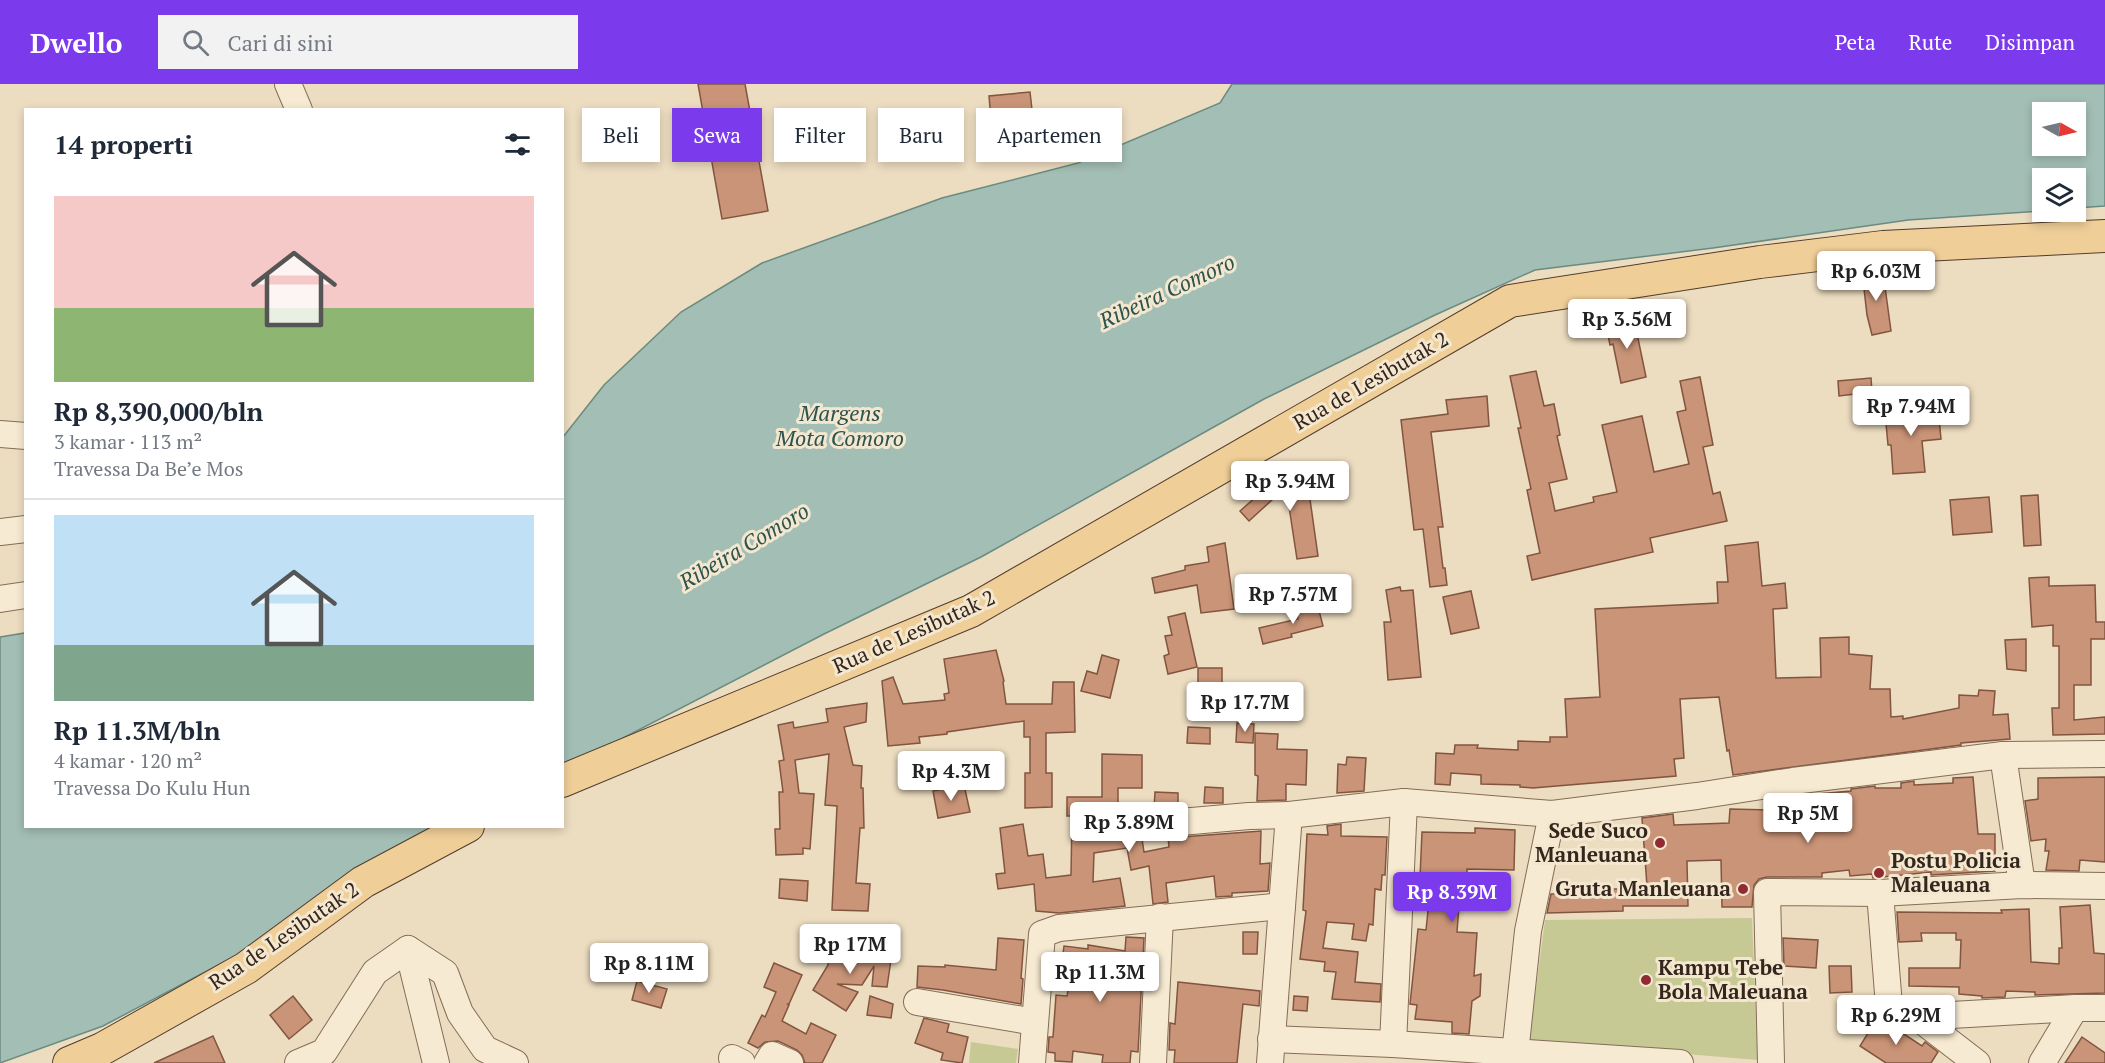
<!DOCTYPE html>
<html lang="id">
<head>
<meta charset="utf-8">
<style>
  body { margin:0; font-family:"PT Serif",serif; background:#f2f2f3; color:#1f2937; height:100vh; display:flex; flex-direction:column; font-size:22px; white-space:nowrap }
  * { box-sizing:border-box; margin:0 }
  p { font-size:20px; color:#747a83 }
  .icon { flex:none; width:33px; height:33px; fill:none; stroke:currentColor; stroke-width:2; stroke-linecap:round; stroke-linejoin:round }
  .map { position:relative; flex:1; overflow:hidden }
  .panel { position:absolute; left:24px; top:24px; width:540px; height:720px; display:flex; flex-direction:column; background:#fff; border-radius:0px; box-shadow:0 3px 9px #0003 }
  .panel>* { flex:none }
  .guide { position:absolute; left:582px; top:24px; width:570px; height:54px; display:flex; gap:12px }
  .needle { width:39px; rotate:98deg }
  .buttons { position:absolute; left:2032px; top:18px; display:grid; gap:12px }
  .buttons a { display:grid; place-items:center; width:54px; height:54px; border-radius:0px; background:#fff; box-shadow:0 3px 9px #0003; font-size:30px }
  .price { position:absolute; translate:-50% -51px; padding:0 14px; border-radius:6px; background:#fff; color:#222; font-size:20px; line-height:39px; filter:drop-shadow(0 2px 3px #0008) }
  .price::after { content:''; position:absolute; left:50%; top:36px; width:18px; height:14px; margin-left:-9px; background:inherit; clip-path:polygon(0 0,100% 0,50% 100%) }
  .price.selected { background:#7c3aed; color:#fff }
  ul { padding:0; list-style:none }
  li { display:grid; align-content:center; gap:12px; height:318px; padding:0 30px }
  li+li { border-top:2px solid #e0e1e3 }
  li span { display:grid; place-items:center; height:186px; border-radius:0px; color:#555 }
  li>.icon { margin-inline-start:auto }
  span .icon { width:108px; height:108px; fill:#fffc; stroke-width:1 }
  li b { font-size:26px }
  h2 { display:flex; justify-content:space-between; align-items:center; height:72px; padding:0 30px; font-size:26px }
  .pill { padding:0 21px; border-radius:0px; background:#fff; box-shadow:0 3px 9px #0003; font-size:21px; line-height:54px }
  .pill.selected { background:#7c3aed; color:#fff }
  header { display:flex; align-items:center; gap:36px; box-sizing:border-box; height:84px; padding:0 30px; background:#7c3aed; color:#fff }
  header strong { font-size:28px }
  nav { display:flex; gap:33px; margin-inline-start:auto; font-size:21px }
  .search { width:420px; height:54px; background:#f2f2f3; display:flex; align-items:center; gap:15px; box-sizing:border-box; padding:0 21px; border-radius:0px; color:#747a83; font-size:22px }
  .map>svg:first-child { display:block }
  .green { fill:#c6c994 }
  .water { fill:#a3beb4; stroke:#6a8b81; stroke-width:1.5; fill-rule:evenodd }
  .building { fill:#c99477; stroke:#82553f; stroke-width:1.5 }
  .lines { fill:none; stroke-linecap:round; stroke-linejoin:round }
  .minor-casing { stroke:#846d59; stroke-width:28 }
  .major-casing { stroke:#523c2d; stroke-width:34 }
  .minor { stroke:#f7ead2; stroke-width:26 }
  .major { stroke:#efce98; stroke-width:32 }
  .poi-dot { fill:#912b32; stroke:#f4e7cf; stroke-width:2 }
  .labels { text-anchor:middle; stroke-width:6; stroke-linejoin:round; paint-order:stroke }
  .street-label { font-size:21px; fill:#34261d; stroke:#f4e7cf }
  .poi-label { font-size:21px; font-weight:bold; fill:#34261d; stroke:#f4e7cf; text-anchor:end }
  .water-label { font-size:22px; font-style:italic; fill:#2c534e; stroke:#f4e7cf }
</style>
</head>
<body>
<header>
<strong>Dwello</strong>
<div class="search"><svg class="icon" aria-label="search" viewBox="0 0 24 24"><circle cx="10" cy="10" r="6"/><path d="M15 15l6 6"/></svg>Cari di sini</div>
<nav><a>Peta</a><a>Rute</a><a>Disimpan</a></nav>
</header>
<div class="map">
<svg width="2105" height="979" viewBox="0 0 2105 979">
  <rect width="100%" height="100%" fill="#ecdcc0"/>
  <g class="green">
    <path d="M1752,834L1758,976L1529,957L1545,836Z"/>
    <path d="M971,958L1018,965L1016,979H969Z"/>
  </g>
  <g class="water">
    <path d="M1232,0H2105V122L2076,124V94H2043V127L1908,136L1713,164L1535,186L1435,231L1264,315L981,473L824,550L563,685V353L604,301L681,228L762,179L942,114L1078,79L1220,19ZM2043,28H2076V62H2043Z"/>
    <path d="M25,549L26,742L449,743L241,869L103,942L0,979V553Z"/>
  </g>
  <g class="building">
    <path d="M698,0H745L768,127L722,135Z"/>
    <path d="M1030,8L1034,43L992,47L989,12Z"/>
    <path d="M1879,183L1883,203H1885L1891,247L1872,251L1867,231L1862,187Z"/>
    <path d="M1634,235L1646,293L1621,299L1613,260L1610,261L1606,241Z"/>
    <path d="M1536,287L1544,322L1554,320L1560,351L1557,352L1567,395L1549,399L1555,427L1594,418L1593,413L1617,408L1602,341L1642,332L1654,388L1689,380L1677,328L1686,326L1680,297L1700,293L1713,361L1703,363L1713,410L1720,408L1727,437L1650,454L1653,468L1532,496L1527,472L1540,469L1527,406L1531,405L1518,344H1521L1510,292Z"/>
    <path d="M1871,294L1872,308L1839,312L1838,297Z"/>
    <path d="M1487,312L1489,342L1431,348L1443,443H1438L1443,484H1445L1447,501L1430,503L1423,445L1414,446L1401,336L1448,330L1446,316Z"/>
    <path d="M1938,323L1941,355L1922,357L1925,388L1893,390L1891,361H1888L1885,329Z"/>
    <path d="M1283,383L1299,402L1308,401L1318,472L1297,475L1286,403L1249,437L1240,427L1284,388Z"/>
    <path d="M2038,411L2041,461L2024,462L2021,412Z"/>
    <path d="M1989,413L1992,448L1953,451L1950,416Z"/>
    <path d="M1758,458L1762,502L1785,499L1787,524L1773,525L1776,594L1821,593L1820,554L1849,553V570L1872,572L1870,605H1890L1891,633L1903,632V635L1959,624V611L1978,612L1979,606L1995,607L1993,631L2008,630L2010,655L1961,659V661L1733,691L1729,666L1727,667L1719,613L1680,615L1684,674L1674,675L1676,692L1533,704L1520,703V701L1481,700V691L1451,689L1450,701L1435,700L1436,669L1454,670L1455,661H1478L1477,664L1518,666V657L1550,658V653H1567L1565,615L1600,613L1595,525L1718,519L1717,498H1728L1725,462Z"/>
    <path d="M1225,459L1234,525L1201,529L1197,501L1155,509L1152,494L1185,486V482L1209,478L1207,463Z"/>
    <path d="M2049,493V502L2095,501L2096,538H2105V555H2091V601H2074V636L2105,633V650L2053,651L2052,624H2059V562H2053V541L2032,543L2029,494Z"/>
    <path d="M1400,503L1401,507L1413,506L1421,593L1388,596L1384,538H1391L1386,506Z"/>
    <path d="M1471,507L1479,544L1451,550L1443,513Z"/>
    <path d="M1317,519L1323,542L1291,550L1292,553L1263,560L1259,544L1298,535L1296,524Z"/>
    <path d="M1185,529L1197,583L1168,590L1164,572L1169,570L1165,552L1172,551L1168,533Z"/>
    <path d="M2026,555V587L2007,585L2005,556Z"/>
    <path d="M996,566L1004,597L1003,598L1006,620H1052L1053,598H1074L1075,648L1046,649V689H1052V723L1025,724V689H1030V653H1024V637L947,648V650L919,653L920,659L888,662L882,597L893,593L903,620L945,616L944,610L949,609L944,575Z"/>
    <path d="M1102,571L1119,576L1110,614L1081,607L1087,587L1097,590Z"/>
    <path d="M1198,584H1222V607H1225V633H1201V605H1198Z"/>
    <path d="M867,619L866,638L844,643L853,681L862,682L861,704H863L864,744H860L856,799L870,800L868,827L832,826L837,722L825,721L829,670L795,676L799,709L814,710L810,765L803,764V770L776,771L775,745H780L779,708H783L779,677L784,676L778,641L793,638L794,644L828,638L826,625Z"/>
    <path d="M1237,639L1254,640L1253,659L1236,658Z"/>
    <path d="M1188,643L1210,644V660L1187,659Z"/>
    <path d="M1255,649L1278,650L1277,665L1307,666L1306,701L1286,700V716L1257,717L1258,692L1255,691Z"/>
    <path d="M1102,670L1142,671V704H1118V735L1134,733L1131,743L1134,750L1142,755L1144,768L1169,763L1168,754L1261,747L1260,780L1270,779L1268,807L1232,809V812L1216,813L1214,792L1166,799L1168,818L1153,820L1149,782L1131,786L1127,764L1094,769L1093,798L1120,794L1125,822L1059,829L1036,827L1034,800L998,805L996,790L1005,789L1000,744L1023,740L1028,772L1043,770L1046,794L1071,791L1072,732H1067V713H1102Z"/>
    <path d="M1347,673L1366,674L1364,707L1337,709L1338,680L1346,681Z"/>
    <path d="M1973,693L1978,750H1995V787L1931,791V788L1873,794L1872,790L1850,792L1849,786L1822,789V793H1767L1759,795L1754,801L1752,823H1722L1721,776L1687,777L1688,822H1623V827L1547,829L1551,810H1583V805H1628V802H1647L1642,734L1673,730L1674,741L1729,739L1730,725L1771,726V723H1796L1795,712L1851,707V705L1875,702V704H1901V699L1914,697V701L1953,699V694Z"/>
    <path d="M2105,693V778L2080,776L2079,787L2046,786L2049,767H2045L2046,755L2031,757L2025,717L2038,715V694Z"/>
    <path d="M964,701L970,728L938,734L933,707Z"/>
    <path d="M1205,703L1223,704V719H1204Z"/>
    <path d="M1155,708L1178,709V723L1154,725Z"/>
    <path d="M1341,740V752L1387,753L1385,791H1382L1381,806L1375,805L1373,841L1369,840L1366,857L1352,855L1354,840L1327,838L1323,864L1358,868L1355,898L1381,900L1380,918L1332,915L1336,888L1324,887L1325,878L1300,875L1306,827L1303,826L1307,750L1328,751L1327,742Z"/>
    <path d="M1475,744L1515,746L1514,786L1467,785V791H1457L1455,821H1459L1457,848L1477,849L1474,892L1481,890L1480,912L1472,917L1469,950L1452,949V938L1415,935L1417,921L1410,920L1418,845L1426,846L1429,817L1419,816L1422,748L1475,749Z"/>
    <path d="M780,795L808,797L807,817L779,814Z"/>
    <path d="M2090,821L2094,869L2105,870V909L2035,911V908L2006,907L2005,913L1982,914V912L1959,910V903L1909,902V884H1960L1961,856H1956V849H1921L1922,857L1899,858L1897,828L2002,829L2001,826L2029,825L2031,878L2059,880V864H2062L2060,823Z"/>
    <path d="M1243,848H1258L1257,870H1243Z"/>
    <path d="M1126,853L1144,854L1138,968L1131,967L1130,979H1102L1103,971L1073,967L1072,978L1055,977V969L1048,968L1049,953H1053L1056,911L1067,912L1072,886L1061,885L1064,862L1088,865V861L1125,867Z"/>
    <path d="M998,854L1024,856L1021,894L1023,895L1021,920L943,906L917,903L918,882L945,883V881L996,886Z"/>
    <path d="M1783,854L1818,856L1816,884L1784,882Z"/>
    <path d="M835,862L867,865L866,873L891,876L887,903L872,902L874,882L862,901L837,900L858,908L846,927L813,906L828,881L829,869L834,870Z"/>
    <path d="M774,879L802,891L789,920H787L789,921L782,937L806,950L811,939L836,951L822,979H805L802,971L797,966L778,957L765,958L758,964L748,959L762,931L765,933L776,908L764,903Z"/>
    <path d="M1829,882H1851L1852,908L1830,909Z"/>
    <path d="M637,897L667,905L661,924L632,916Z"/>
    <path d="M1178,898L1260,907L1259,922L1243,920L1237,979H1174L1175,966H1169L1170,939L1175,940Z"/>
    <path d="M293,912L312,936L289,955L270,931Z"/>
    <path d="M870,912L893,920L891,934L867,931Z"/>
    <path d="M1294,912L1308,913L1307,927L1293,926Z"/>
    <path d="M1871,914V931L1852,932L1851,915Z"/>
    <path d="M1878,933L1922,962L1925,958L1938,968L1931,979H1886L1860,962Z"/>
    <path d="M924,934L949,940L947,948L968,953L962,979L941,976L943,969L915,959Z"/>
    <path d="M213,952L225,979H154Z"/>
    <path d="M2082,953L2105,969V979H2065Z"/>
  </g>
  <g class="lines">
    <defs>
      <g id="minor">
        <path d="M288,0L299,26"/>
        <path d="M0,350L26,352"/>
        <path d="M0,448L26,445"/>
        <path d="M0,515L26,511"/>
        <path d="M2003,671L2022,801"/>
        <path d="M1146,741L1249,732L1289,731"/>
        <path d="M1880,809L1889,922L1899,929L1917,933L2075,924H2105"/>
        <path d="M408,865L436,979"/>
        <path d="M917,918L1035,938"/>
        <path d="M1917,933L1977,979"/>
        <path d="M1271,955L1393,960L1680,979"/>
        <path d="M1393,960L1404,718"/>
        <path d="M732,974L742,979"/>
        <path d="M298,979L324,968L375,888L408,865L445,889L460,929L485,965L515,979"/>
        <path d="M767,979L772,971L790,979"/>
        <path d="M1032,979L1042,850L1059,844L1282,822"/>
        <path d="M1153,979L1160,833"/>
        <path d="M1270,979L1289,731L1404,718L1552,730L1697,712L1793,697L2003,671L2105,670"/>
        <path d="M1514,979L1528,847L1552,730"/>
        <path d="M1771,979L1767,808L1880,809L2022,801L2105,802"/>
        <path d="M2042,979L2075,924"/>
      </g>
      <g id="major">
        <path d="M562,697L971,527L1510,217L1760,178L1883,163L2105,152"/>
        <path d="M69,979L102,965L246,884L363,798L468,742"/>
      </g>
    </defs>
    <use href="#minor" class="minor-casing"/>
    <use href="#major" class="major-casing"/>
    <use href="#minor" class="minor"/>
    <use href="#major" class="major"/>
  </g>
  <g class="poi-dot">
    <circle cx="1660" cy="759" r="6"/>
    <circle cx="1879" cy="789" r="6"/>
    <circle cx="1743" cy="805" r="6"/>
    <circle cx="1646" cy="896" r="6"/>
  </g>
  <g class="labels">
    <g class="street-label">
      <text transform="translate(1371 297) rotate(-30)" y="7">Rua de Lesibutak 2</text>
      <text transform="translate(914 548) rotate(-24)" y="7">Rua de Lesibutak 2</text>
      <text transform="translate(284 852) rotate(-34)" y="7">Rua de Lesibutak 2</text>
    </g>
    <g class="poi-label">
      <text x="1648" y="754">Sede Suco<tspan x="1648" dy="24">Manleuana</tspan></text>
      <text x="1891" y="784" text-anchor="start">Postu Policia<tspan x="1891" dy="24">Maleuana</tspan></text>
      <text x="1731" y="812">Gruta Manleuana</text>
      <text x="1658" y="891" text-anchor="start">Kampu Tebe<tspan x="1658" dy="24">Bola Maleuana</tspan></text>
    </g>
    <g class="water-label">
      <text transform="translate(1167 207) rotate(-25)" y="8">Ribeira Comoro</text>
      <text x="840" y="337">Margens<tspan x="840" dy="25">Mota Comoro</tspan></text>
      <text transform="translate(744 462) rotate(-31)" y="8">Ribeira Comoro</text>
    </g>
  </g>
</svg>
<div class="buttons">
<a><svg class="needle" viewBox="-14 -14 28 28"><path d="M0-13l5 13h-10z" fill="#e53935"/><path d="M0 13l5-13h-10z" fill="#747a83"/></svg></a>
<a><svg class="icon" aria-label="layers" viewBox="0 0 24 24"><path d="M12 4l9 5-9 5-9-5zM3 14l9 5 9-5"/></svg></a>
</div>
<b class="price" style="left:1876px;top:218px">Rp 6.03M</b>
<b class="price" style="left:1627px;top:266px">Rp 3.56M</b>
<b class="price" style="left:1911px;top:353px">Rp 7.94M</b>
<b class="price" style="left:1290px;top:428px">Rp 3.94M</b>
<b class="price" style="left:1293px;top:541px">Rp 7.57M</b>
<b class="price" style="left:1245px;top:649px">Rp 17.7M</b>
<b class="price" style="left:951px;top:718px">Rp 4.3M</b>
<b class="price" style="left:1808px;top:760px">Rp 5M</b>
<b class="price" style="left:1129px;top:769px">Rp 3.89M</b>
<b class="price selected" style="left:1452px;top:839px">Rp 8.39M</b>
<b class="price" style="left:850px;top:891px">Rp 17M</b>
<b class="price" style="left:649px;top:910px">Rp 8.11M</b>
<b class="price" style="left:1100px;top:919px">Rp 11.3M</b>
<b class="price" style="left:1896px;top:962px">Rp 6.29M</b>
<div class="guide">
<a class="pill">Beli</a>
<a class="pill selected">Sewa</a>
<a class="pill">Filter</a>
<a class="pill">Baru</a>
<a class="pill">Apartemen</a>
</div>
<section class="panel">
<h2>14 properti<svg class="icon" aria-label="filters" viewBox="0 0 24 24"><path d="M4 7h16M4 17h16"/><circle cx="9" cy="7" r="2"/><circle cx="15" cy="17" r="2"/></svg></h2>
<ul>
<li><span style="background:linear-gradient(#f6c9c9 60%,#8fb573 0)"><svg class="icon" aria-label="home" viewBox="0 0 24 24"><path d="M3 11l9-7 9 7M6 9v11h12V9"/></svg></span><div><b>Rp 8,390,000/bln</b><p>3 kamar · 113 m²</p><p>Travessa Da Be’e Mos</p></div></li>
<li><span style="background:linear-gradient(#bfe0f5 70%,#7fa58c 0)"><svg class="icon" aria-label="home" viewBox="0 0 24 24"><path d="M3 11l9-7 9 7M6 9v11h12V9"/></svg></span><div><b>Rp 11.3M/bln</b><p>4 kamar · 120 m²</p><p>Travessa Do Kulu Hun</p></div></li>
</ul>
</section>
</div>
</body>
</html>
